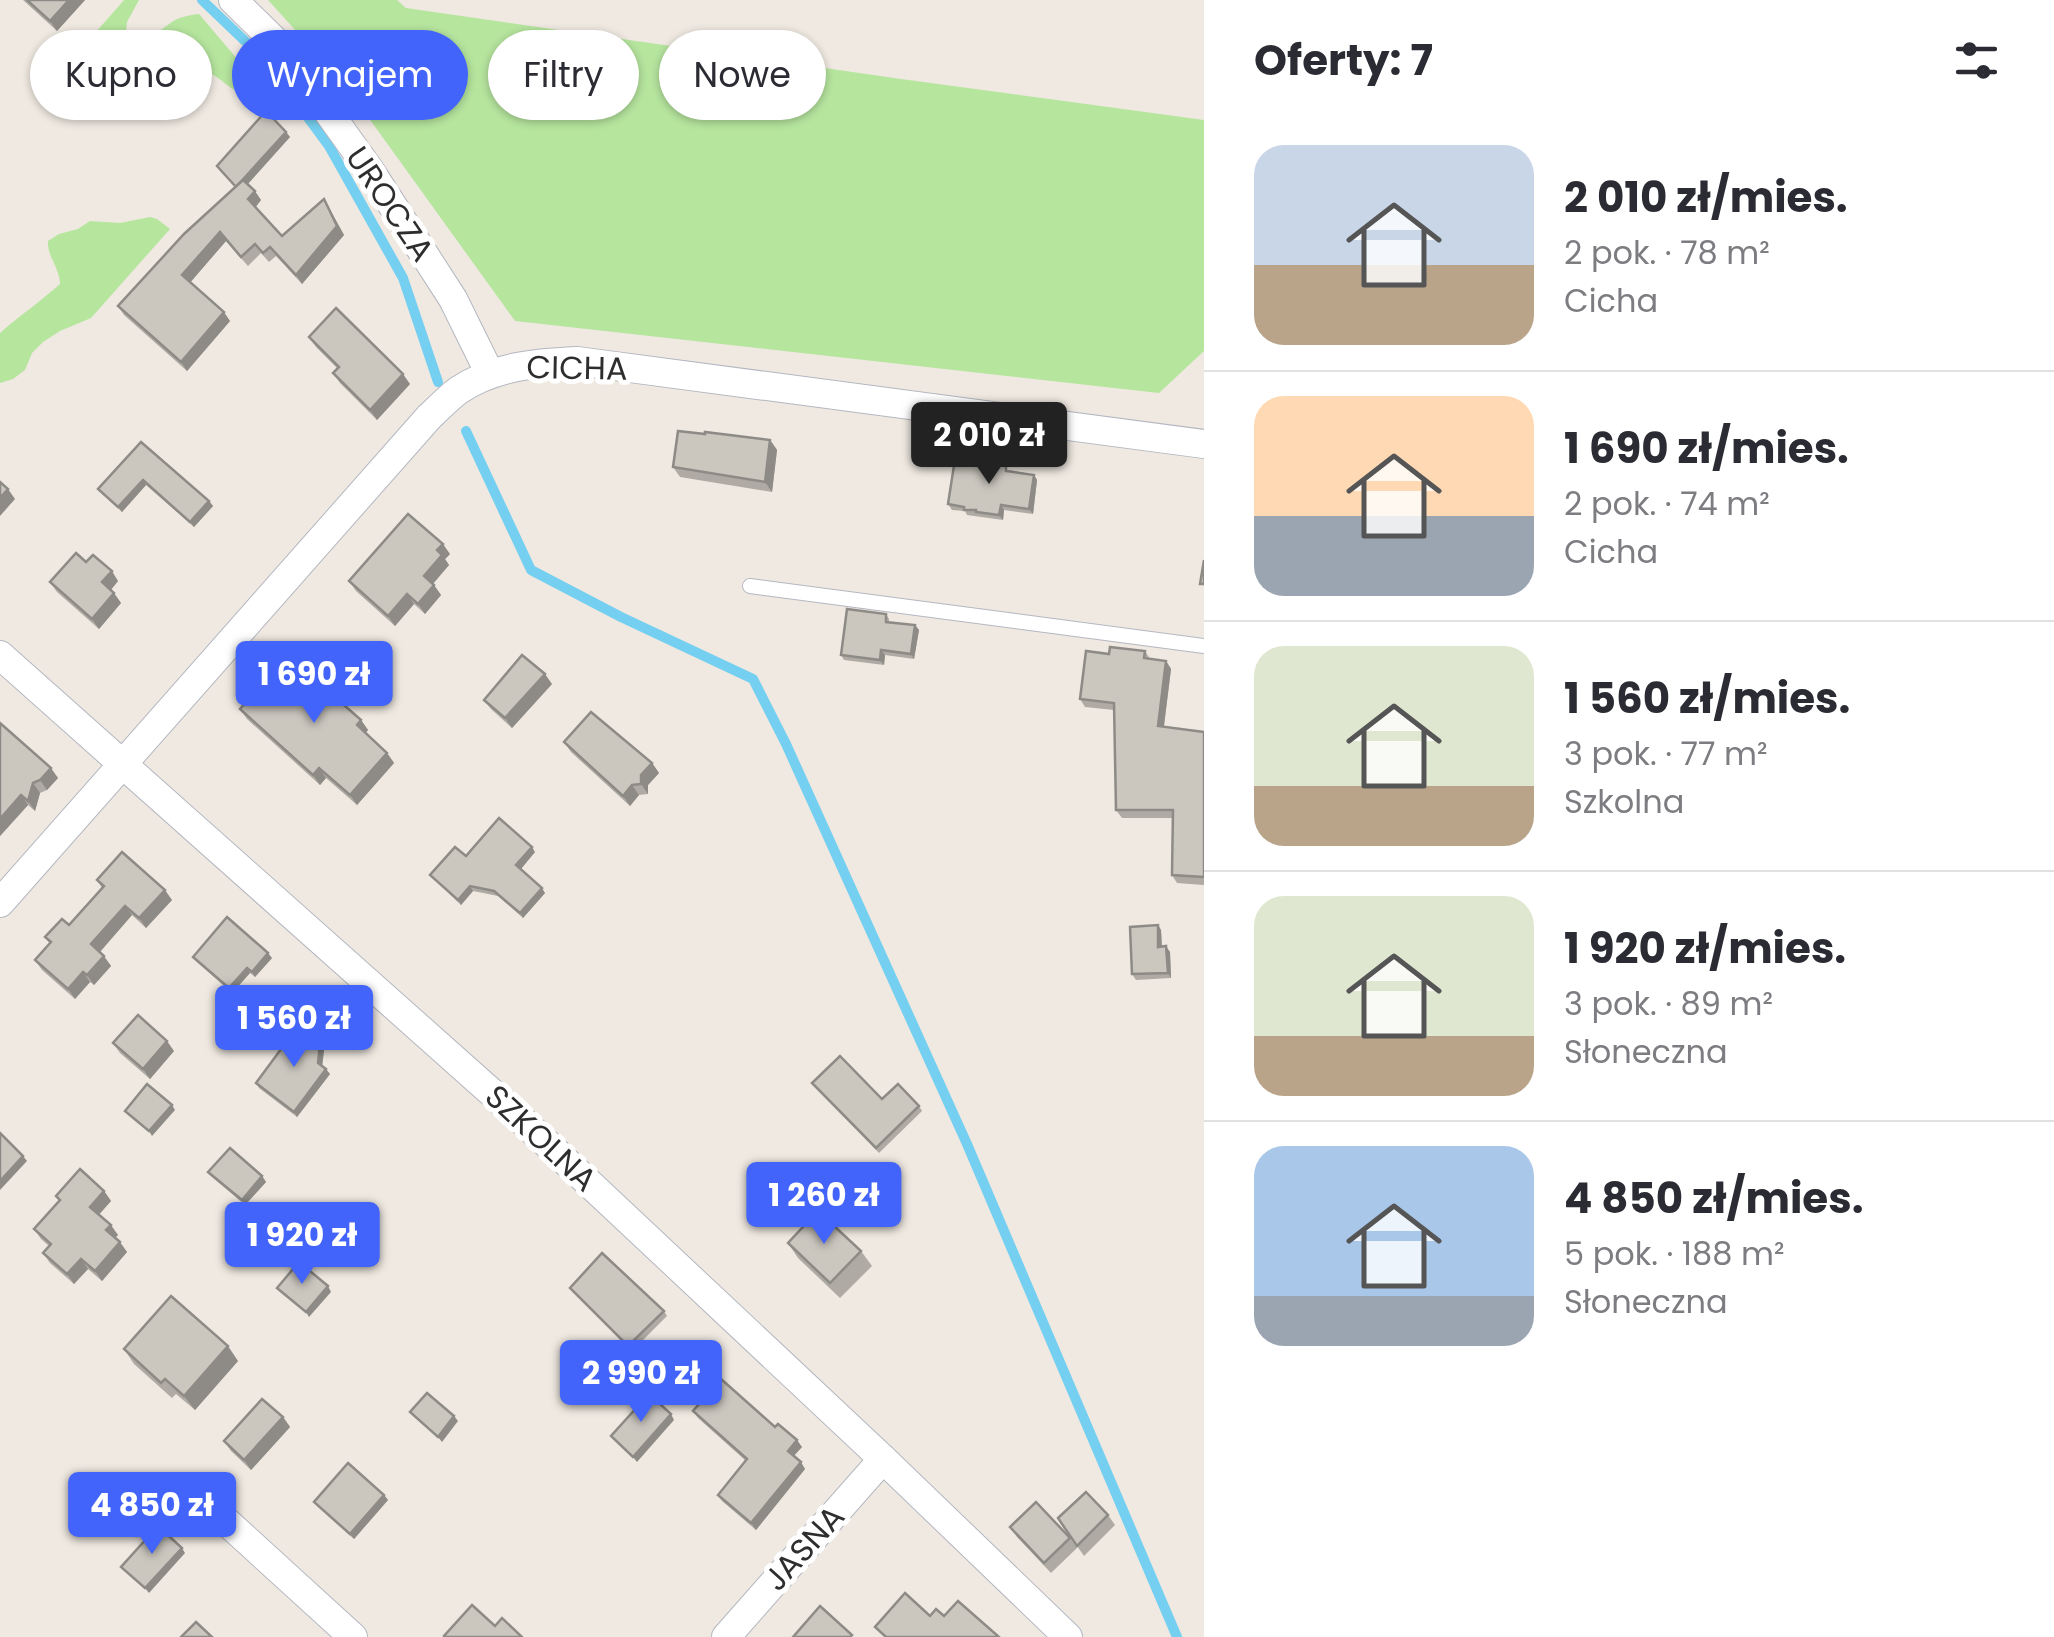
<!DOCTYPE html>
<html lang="pl">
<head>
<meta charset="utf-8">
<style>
  body { margin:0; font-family:Poppins,sans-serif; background:#f7f7f7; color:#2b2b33; height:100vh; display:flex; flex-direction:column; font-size:38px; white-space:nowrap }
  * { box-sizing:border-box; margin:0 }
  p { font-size:32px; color:#7c7c81 }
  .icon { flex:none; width:55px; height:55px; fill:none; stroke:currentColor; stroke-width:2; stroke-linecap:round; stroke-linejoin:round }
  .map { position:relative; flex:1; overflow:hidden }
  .panel { display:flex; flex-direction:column; background:#fff; width:850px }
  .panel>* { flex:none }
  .hud { position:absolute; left:30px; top:30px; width:950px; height:90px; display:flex; gap:20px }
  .price { position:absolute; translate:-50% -85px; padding:0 22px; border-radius:10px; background:#4264fb; color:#fff; font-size:32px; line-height:65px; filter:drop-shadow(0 2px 5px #0008) }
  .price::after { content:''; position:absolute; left:50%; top:60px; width:30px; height:22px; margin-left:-15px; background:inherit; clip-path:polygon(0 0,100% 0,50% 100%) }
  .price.current { background:#222; color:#fff }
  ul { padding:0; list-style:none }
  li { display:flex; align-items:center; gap:30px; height:250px; padding:0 50px }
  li+li { border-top:2px solid #e1e1e2 }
  li span { display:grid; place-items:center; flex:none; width:280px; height:200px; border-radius:30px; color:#555 }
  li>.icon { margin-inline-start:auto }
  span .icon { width:120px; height:120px; fill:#fffc; stroke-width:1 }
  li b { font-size:42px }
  h2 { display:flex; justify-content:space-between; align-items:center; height:120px; padding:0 50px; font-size:42px }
  .chip { padding:0 35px; border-radius:45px; background:#fff; box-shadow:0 2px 8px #0004; font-size:35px; line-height:90px }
  .chip.current { background:#4264fb; color:#fff }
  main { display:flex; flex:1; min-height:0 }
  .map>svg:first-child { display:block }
  .green { fill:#b6e59e }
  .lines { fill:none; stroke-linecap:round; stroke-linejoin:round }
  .stream { stroke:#75cff0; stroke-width:10 }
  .lane-casing { stroke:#b4b7c1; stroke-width:16 }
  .street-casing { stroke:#b4b7c1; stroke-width:30 }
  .lane { stroke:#fff; stroke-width:14 }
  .street { stroke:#fff; stroke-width:28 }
  .wall { fill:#afaba4 }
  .shaded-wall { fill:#8e8b86 }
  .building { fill:#cbc7bf; stroke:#8e8b86; stroke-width:2.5 }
  .labels { text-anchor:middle; stroke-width:10; stroke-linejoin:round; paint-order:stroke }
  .street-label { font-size:32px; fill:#2e2e2e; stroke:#fff }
</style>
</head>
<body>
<main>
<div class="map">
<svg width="1204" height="1637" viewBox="0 0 1204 1637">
  <rect width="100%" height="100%" fill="#efe9e1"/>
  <g class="green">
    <path d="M124,0H139L127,22L126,31C145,51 159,29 175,20C183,16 191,15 199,14L261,87C230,102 229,78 205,72C184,66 170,81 151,83C142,83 136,79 127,79C120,78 111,80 104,80L90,65L82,48Z"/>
    <path d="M268,0H397L406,8L901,79L1204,120V351L1159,393L515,321L345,85Z"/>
    <path d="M150,217L157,219L170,229L91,318L60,331L43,342L32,353L25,370L13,379L0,383V333C19,316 40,302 60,284C60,268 47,257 48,241L59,234L78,229L90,221L120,223Z"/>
  </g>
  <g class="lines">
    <g class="stream">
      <path d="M202,0L267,62L329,146L403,278L438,382"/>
      <path d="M466,431L531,570L621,617L753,679L786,744L967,1144L1177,1637"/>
    </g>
    <defs>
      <path id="lane" d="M750,586L1204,646"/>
      <g id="street">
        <path d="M233,0L283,49L369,169L453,299L490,374"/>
        <path d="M0,655L509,1108L883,1459L1068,1637"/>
        <path d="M0,903L429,417C439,408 449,397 459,390C495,366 535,363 577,361L1204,444"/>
        <path d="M194,1492L353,1637"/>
        <path d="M726,1637L883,1459"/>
      </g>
    </defs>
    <use href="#lane" class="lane-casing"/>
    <use href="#street" class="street-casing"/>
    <use href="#lane" class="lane"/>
    <use href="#street" class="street"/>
  </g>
  <g class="wall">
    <path d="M23,0H85L57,31Z"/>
    <path d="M286,132L290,137L247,184L261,200L255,207L282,236L324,199L344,235L302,284L276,256L269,262L261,253L248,266L226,241L190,282L230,321L187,371L124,315L118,306L235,188Z"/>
    <path d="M309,337L410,384L377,420L340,383L333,373L337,368L316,347Z"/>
    <path d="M770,440L777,450L772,492L680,477L673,467Z"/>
    <path d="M141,442L209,501L213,506L194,527L146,485L122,512L98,489Z"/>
    <path d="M1010,470L1034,475L1037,480L1033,514L1004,510L1003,520L967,515L965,511L952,510L948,504Z"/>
    <path d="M450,554L445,559L449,565L433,584L441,595L425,614L414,604L395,626L356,591L349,581Z"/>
    <path d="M86,562L118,581L111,590L121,603L99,629L57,592L50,582Z"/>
    <path d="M886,614L889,619V622L915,625L919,630L914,659L885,655L884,665L844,660L841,655Z"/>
    <path d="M1145,651L1150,659L1166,661L1171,669L1164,726L1204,732V885L1177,883L1172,875L1173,818H1122L1116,810L1114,710L1085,707L1080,699L1109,654Z"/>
    <path d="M552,684L512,728L491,709L484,700Z"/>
    <path d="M240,709L361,720L368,730L365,733L387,753L394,763L357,805L326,778L320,785L247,719Z"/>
    <path d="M0,723L58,778L47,790L40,793L35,811L28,805L0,836Z"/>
    <path d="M564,742L652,763L659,773L648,785V794L639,795L630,806L571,752Z"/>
    <path d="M535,852L521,869L545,893L523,918L498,896L473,891L461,905L430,875L466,856Z"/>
    <path d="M97,880L172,900L146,928L132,915L100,952L111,966L94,985L90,982L75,999L42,970L35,960L50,944L45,937L69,925L102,888Z"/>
    <path d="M1158,925L1161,930L1162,947L1170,952L1171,978L1136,980L1132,974Z"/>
    <path d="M193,957L272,958L255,977L250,973L232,993L197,962Z"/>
    <path d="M326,1032L322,1066L330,1074L297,1117L259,1088L256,1083Z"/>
    <path d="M113,1043L174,1051L150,1079L120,1053Z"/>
    <path d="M812,1083L919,1106L922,1111L879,1153Z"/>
    <path d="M208,1172L262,1176L266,1182L245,1205L212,1177Z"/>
    <path d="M104,1191L111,1201L98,1215L118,1235L115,1238L127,1252L102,1281L88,1269L74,1284L50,1263L43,1253L49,1246L41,1239L34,1229L59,1201L56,1196Z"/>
    <path d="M788,1243L861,1251L872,1266L840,1298L798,1258Z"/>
    <path d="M570,1288L664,1311L667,1316L632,1351Z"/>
    <path d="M124,1349L238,1361L195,1410L176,1394L172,1398L134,1364Z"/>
    <path d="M693,1411L775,1427L802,1447L793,1456L805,1469L756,1530L722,1501L718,1495L746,1461L698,1418Z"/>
    <path d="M283,1417L290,1427L251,1470L231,1451L224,1441Z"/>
    <path d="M384,1495L388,1500L354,1539L318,1507L314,1502Z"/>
    <path d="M1108,1515L1115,1525L1084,1556L1058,1518Z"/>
    <path d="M1010,1527L1070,1538L1077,1548L1051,1573L1017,1537Z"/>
  </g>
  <g class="shaded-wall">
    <path d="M69,0H85L57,31L50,21Z"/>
    <path d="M286,132L290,137L240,193L236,188Z"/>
    <path d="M255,191L261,200L255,208L248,199Z"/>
    <path d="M324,199L344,235L302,284L296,275Z"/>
    <path d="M220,232L226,241L189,284L182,275Z"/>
    <path d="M224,312L230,321L187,371L181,362Z"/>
    <path d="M403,374L410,384L377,420L370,410Z"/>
    <path d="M770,440L777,450L772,492L765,482Z"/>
    <path d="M1034,475L1037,480L1033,514L1029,509Z"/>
    <path d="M143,480L146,485L122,512L118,507Z"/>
    <path d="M8,489L15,499L0,516V498Z"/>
    <path d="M209,501L213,506L194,527L190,522Z"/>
    <path d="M1001,505L1004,510L1003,520L999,515Z"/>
    <path d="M443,544L450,554L445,559L449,565L431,586L424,576L437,550Z"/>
    <path d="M112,571L118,581L109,592L102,582Z"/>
    <path d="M434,585L441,595L425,614L418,604Z"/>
    <path d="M114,593L121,603L99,629L92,619Z"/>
    <path d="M407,594L414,604L395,626L388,616Z"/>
    <path d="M915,625L919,630L914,659L911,654Z"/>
    <path d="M881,650L885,655L884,665L880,660Z"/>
    <path d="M1166,661L1171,669L1163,733L1158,726Z"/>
    <path d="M545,674L552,684L512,728L505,718Z"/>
    <path d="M361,720L368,730L364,735L357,725Z"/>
    <path d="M387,753L394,763L357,805L350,795Z"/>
    <path d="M652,763L659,773L648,785V794L641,784V775Z"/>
    <path d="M51,768L58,778L47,790L40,780Z"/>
    <path d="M319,768L326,778L320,785L313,775Z"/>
    <path d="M33,783L40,793L35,811L28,801Z"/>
    <path d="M632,785L639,795L630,806L623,796Z"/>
    <path d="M21,795L28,805L0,836V819Z"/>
    <path d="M532,847L535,852L520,870L516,865Z"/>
    <path d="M470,886L473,891L461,905L458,900Z"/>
    <path d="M542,888L545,893L523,918L520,913Z"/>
    <path d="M165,890L172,900L146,928L139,918Z"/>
    <path d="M125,906L132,915L98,954L91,944Z"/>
    <path d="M1158,925L1161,930L1162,952L1158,947Z"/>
    <path d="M1166,946L1170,952L1171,978L1168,973Z"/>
    <path d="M268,953L272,958L255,977L252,972Z"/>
    <path d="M104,956L111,966L94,985L87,975Z"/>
    <path d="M247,968L250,973L232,993L229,988Z"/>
    <path d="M83,972L90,982L75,999L68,989Z"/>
    <path d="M322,1027L326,1032L322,1068L318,1063Z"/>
    <path d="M167,1041L174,1051L150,1079L143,1069Z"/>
    <path d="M326,1069L330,1074L297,1117L294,1112Z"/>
    <path d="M172,1105L175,1110L152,1136L149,1131Z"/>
    <path d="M23,1156L27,1161L0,1190V1181Z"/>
    <path d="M262,1176L266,1182L245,1205L242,1200Z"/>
    <path d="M104,1191L111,1201L97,1217L90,1207Z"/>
    <path d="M111,1225L118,1235L112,1240L106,1230Z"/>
    <path d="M120,1242L127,1252L102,1281L95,1271Z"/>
    <path d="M81,1259L88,1269L74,1284L67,1274Z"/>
    <path d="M328,1286L331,1292L309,1317L306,1312Z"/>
    <path d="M228,1346L238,1361L195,1410L184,1396Z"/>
    <path d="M671,1414L674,1420L637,1462L633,1457Z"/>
    <path d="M454,1416L458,1421L442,1442L438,1437Z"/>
    <path d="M283,1417L290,1427L251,1470L244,1460Z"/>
    <path d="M797,1440L802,1447L792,1458L788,1451Z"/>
    <path d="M801,1462L805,1469L756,1530L751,1523Z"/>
    <path d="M384,1495L388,1500L354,1539L350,1534Z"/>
    <path d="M182,1548L185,1553L149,1593L145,1588Z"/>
  </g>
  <g class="building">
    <path d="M27,0H69L50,21Z"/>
    <path d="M266,111L286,132L236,187L217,166Z"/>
    <path d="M243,180L255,191L248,199L282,236L324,199L337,226L296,275L270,247L263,253L255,244L241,257L220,232L182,275L224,312L181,362L118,306L184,234Z"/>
    <path d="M336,308L403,374L370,410L333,373L339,367L309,337Z"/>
    <path d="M678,431L705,434V432L770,440L765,482L673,467Z"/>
    <path d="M141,442L209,501L190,522L143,480L118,507L98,489Z"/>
    <path d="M955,459L1006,465V471L1034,475L1029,509L1001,505L999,515L976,512V510H964V507L948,504Z"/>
    <path d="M0,482L8,489L0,498Z"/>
    <path d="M408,514L443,544L437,550L442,555L424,576L434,585L418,604L407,594L388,616L349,581Z"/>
    <path d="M76,553L86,562L93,555L112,571L102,582L114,593L92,619L50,582Z"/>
    <path d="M1204,560V584H1200Z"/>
    <path d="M847,609L886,614V622L915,625L911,654L881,650L880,660L841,655Z"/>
    <path d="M1110,647L1145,651L1144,658L1166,661L1158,726L1204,732V877L1172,875L1173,810H1116L1114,703L1080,699L1086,651L1109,654Z"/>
    <path d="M522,655L545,674L505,718L484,700Z"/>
    <path d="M288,656L361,720L357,725L387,753L350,795L319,768L313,775L240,709Z"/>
    <path d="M591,712L652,763L641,775V784L632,785L623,796L564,742Z"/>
    <path d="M0,723L51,768L40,780L33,783L28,801L21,795L0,819Z"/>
    <path d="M499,818L532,847L516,865L542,888L520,913L494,891L470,886L458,900L430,875L455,847L466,856Z"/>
    <path d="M122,852L165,890L139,918L125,906L91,944L104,956L87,975L83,972L68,989L35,960L51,942L45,937L62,919L69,925L104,886L97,880Z"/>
    <path d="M227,917L268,953L252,972L247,968L229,988L193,957Z"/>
    <path d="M1158,925V947L1166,946L1168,973L1132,974L1130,927Z"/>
    <path d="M138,1015L167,1041L143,1069L113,1043Z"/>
    <path d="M322,1027L318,1063L326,1069L294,1112L256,1083L287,1041Z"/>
    <path d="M840,1056L882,1099L898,1084L919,1106L876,1148L812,1083Z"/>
    <path d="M147,1084L172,1105L149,1131L125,1111Z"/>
    <path d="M0,1133L23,1156L0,1181Z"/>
    <path d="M230,1148L262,1176L242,1200L208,1172Z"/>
    <path d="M80,1169L104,1191L90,1207L111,1225L106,1230L120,1242L95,1271L81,1259L67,1274L43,1253L51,1244L34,1229L60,1200L56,1196Z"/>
    <path d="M818,1211L861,1251L830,1283L788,1243Z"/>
    <path d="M602,1253L664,1311L628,1346L570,1288Z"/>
    <path d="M299,1262L328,1286L306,1312L277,1288Z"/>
    <path d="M171,1296L228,1346L184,1396L165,1379L161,1383L124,1349Z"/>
    <path d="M721,1379L775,1427L778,1424L797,1440L788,1451L801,1462L751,1523L718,1495L747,1459L693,1411Z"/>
    <path d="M427,1393L454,1416L438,1437L410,1412Z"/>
    <path d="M649,1394L671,1414L633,1457L611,1436Z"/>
    <path d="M262,1399L283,1417L244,1460L224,1441Z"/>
    <path d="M348,1463L384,1495L350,1534L314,1502Z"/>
    <path d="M1086,1492L1108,1515L1077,1546L1058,1518Z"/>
    <path d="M1036,1502L1070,1538L1044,1563L1010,1527Z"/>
    <path d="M158,1526L182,1548L145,1588L121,1567Z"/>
    <path d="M905,1593L930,1616L936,1609L944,1616L958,1601L999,1637H886L875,1627Z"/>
    <path d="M472,1605L495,1626L502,1618L522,1637H445L444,1636Z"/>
    <path d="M820,1606L852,1635L850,1637H793Z"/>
    <path d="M196,1622L212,1637H181Z"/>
  </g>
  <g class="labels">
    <g class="street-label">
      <text transform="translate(390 204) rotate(56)" y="11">UROCZA</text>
      <text transform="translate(577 368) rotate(1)" y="11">CICHA</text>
      <text transform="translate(541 1138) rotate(43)" y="11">SZKOLNA</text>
      <text transform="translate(804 1548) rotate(-48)" y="11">JASNA</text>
    </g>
  </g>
</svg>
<b class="price current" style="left:989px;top:487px">2 010 zł</b>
<b class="price" style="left:314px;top:726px">1 690 zł</b>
<b class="price" style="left:294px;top:1070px">1 560 zł</b>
<b class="price" style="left:824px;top:1247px">1 260 zł</b>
<b class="price" style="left:302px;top:1287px">1 920 zł</b>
<b class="price" style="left:641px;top:1425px">2 990 zł</b>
<b class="price" style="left:152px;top:1557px">4 850 zł</b>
<div class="hud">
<a class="chip">Kupno</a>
<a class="chip current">Wynajem</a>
<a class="chip">Filtry</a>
<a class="chip">Nowe</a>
</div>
</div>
<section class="panel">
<h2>Oferty: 7<svg class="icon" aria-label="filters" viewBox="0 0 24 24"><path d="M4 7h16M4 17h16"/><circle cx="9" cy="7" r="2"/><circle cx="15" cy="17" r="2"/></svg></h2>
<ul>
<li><span style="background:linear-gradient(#c9d6e8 60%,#b9a48a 0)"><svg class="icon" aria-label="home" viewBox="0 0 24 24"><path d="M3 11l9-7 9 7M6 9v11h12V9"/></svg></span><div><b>2 010 zł/mies.</b><p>2 pok. · 78 m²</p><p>Cicha</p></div></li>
<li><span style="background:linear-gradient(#ffd9b3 60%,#9aa5b1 0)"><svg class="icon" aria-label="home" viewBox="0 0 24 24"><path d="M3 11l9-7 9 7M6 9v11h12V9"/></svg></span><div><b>1 690 zł/mies.</b><p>2 pok. · 74 m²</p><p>Cicha</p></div></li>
<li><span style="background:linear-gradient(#dfe7d0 70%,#b9a48a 0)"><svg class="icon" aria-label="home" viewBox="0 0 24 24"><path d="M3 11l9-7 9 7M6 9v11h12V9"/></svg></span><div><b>1 560 zł/mies.</b><p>3 pok. · 77 m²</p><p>Szkolna</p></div></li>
<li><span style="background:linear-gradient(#dfe7d0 70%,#b9a48a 0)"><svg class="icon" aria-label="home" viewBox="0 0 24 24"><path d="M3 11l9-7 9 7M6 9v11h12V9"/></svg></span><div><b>1 920 zł/mies.</b><p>3 pok. · 89 m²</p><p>Słoneczna</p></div></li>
<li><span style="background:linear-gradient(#a9c7e8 75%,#9aa5b1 0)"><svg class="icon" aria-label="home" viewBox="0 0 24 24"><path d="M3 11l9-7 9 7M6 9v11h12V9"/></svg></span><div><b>4 850 zł/mies.</b><p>5 pok. · 188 m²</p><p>Słoneczna</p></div></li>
</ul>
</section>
</main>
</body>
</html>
